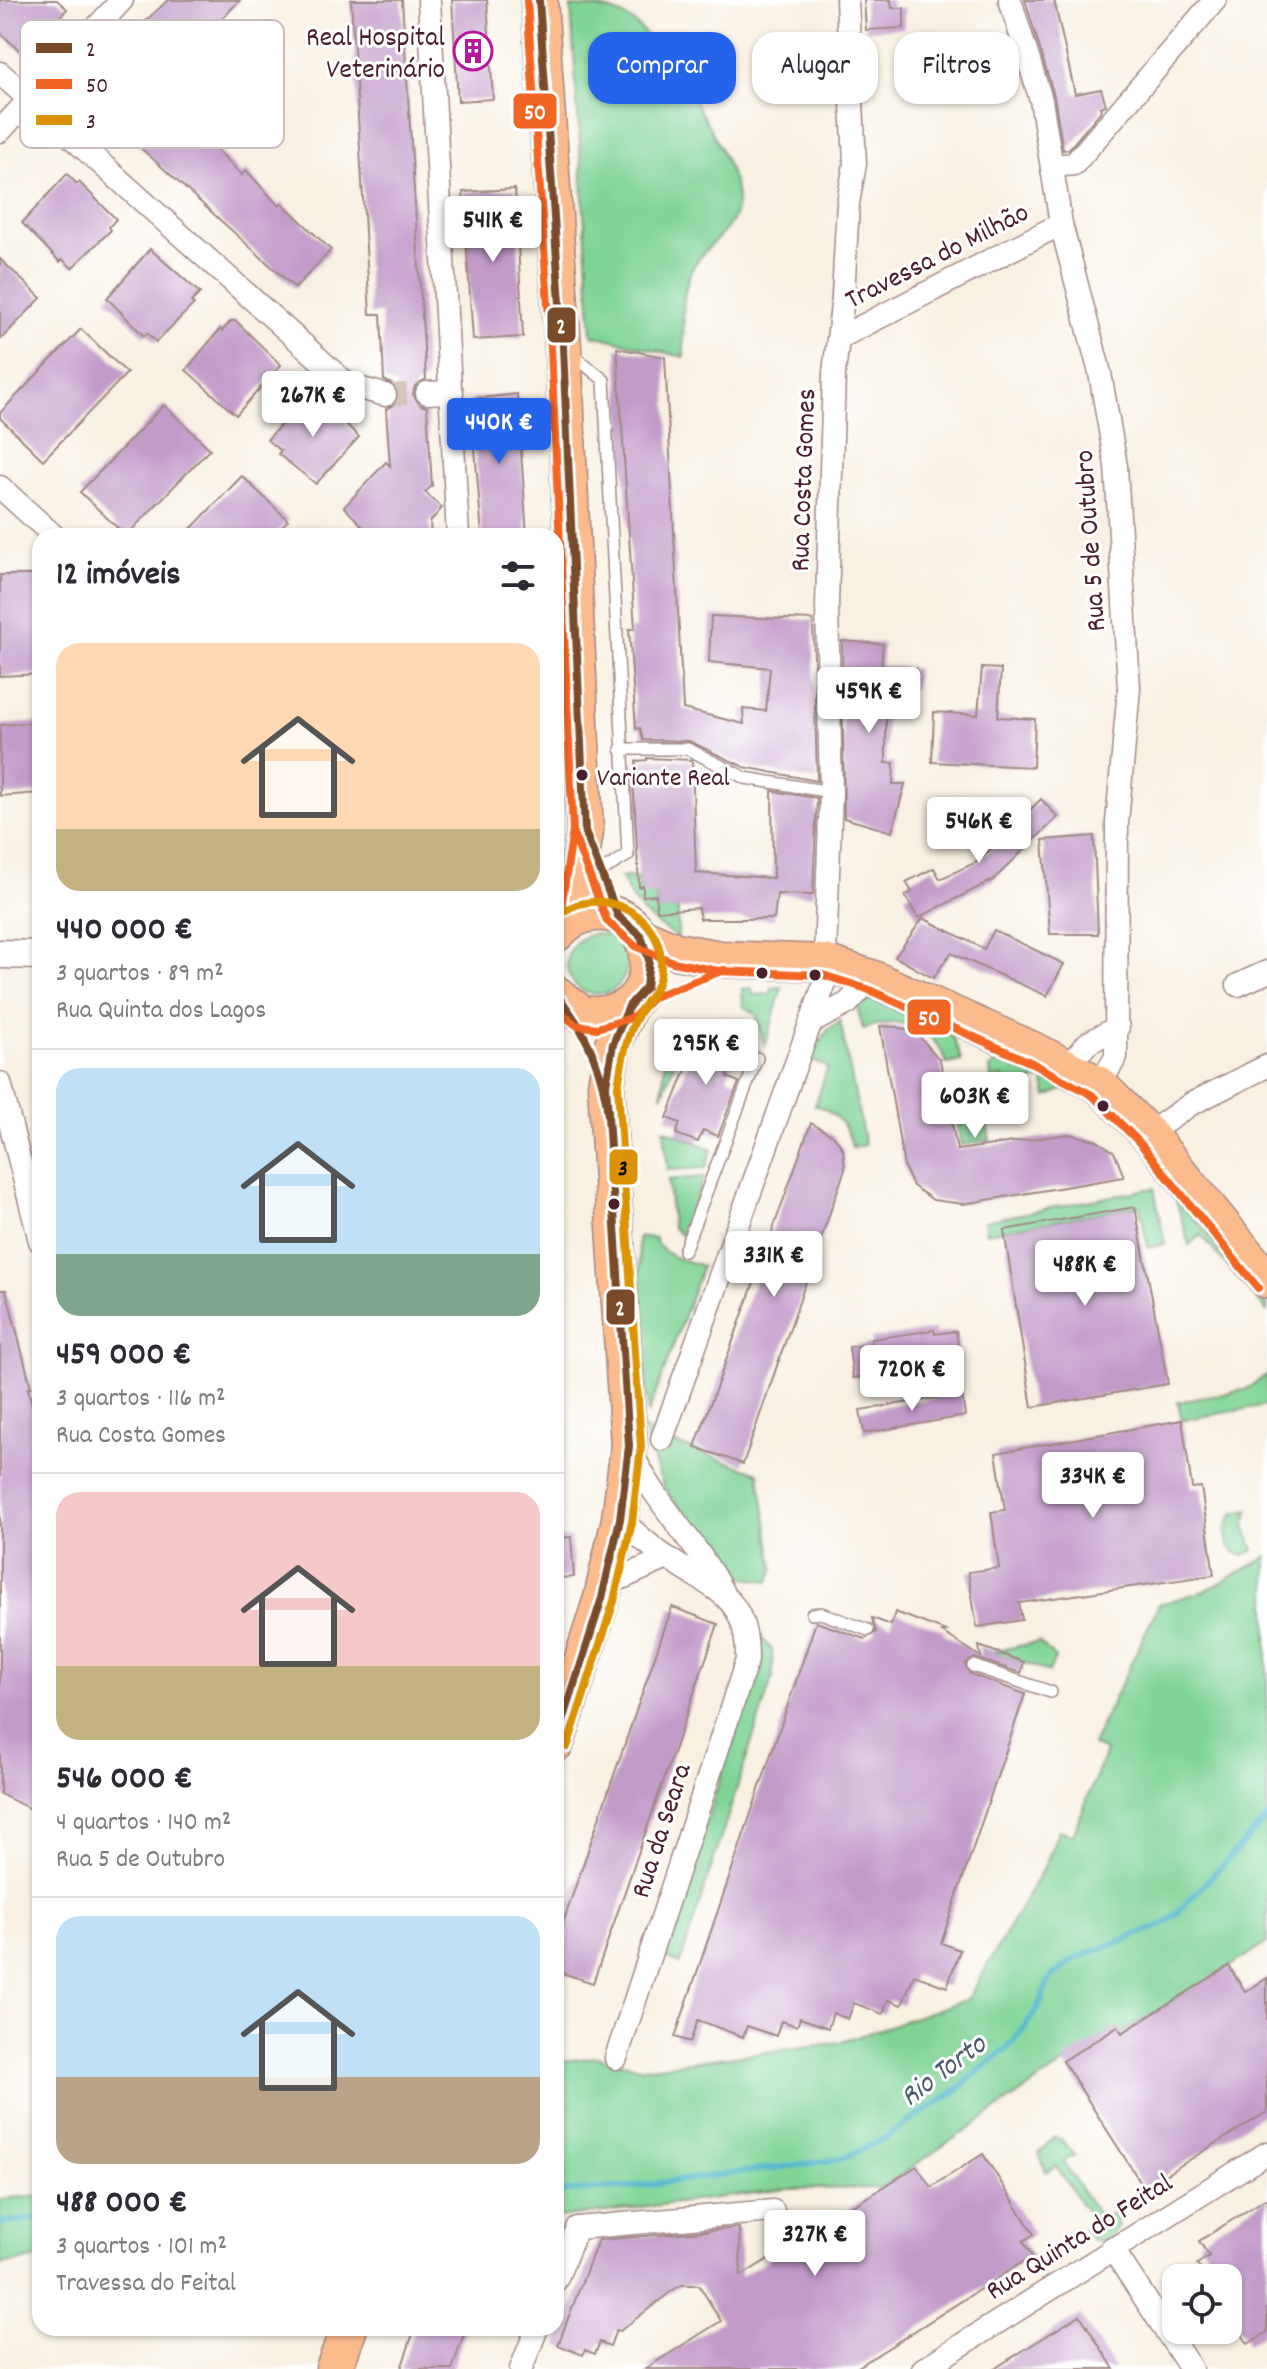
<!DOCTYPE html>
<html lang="pt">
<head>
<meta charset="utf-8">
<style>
  body { margin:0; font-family:Dekko,sans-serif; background:#f2f2f3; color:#2b2b33; height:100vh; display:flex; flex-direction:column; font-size:30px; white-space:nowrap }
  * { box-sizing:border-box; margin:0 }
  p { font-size:26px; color:#7c7c81 }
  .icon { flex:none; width:44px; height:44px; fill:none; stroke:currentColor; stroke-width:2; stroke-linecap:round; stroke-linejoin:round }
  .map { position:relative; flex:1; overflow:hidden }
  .drawer { position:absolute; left:32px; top:528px; width:532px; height:1808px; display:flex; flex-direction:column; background:#fff; border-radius:24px; box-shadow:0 2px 6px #0004 }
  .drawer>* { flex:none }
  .guide { position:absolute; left:588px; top:32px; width:558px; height:72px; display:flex; gap:16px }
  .tools { position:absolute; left:1162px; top:2264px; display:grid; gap:16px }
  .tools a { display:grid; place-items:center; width:80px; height:80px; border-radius:16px; background:#fff; box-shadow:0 2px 6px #0004; font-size:40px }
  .price { position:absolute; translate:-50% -68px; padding:0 18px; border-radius:8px; background:#fff; color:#222; font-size:26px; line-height:52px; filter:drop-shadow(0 2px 4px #0008) }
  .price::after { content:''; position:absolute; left:50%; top:48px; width:24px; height:18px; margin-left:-12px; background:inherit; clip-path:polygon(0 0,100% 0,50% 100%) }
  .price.on { background:#2563eb; color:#fff }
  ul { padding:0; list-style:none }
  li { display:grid; align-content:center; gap:16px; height:424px; padding:0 24px }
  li+li { border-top:2px solid #e1e1e2 }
  li span { display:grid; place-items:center; height:248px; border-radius:24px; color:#555 }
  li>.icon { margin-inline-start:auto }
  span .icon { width:144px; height:144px; fill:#fffc; stroke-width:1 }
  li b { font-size:34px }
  h2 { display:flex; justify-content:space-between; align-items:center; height:96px; padding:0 24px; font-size:34px }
  .chip { padding:0 28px; border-radius:24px; background:#fff; box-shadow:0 2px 6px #0004; font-size:28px; line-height:72px }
  .chip.on { background:#2563eb; color:#fff }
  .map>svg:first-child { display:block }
  .green { fill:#80d497; stroke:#657a61; stroke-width:2 }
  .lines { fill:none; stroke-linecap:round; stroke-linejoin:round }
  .stream { stroke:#4db5cb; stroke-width:6 }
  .building { fill:#c29cc9 }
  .minor-tunnel { stroke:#d5c6bd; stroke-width:22; stroke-dasharray:22 11; stroke-linecap:butt }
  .service-casing { stroke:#a18886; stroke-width:14 }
  .minor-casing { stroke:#a18886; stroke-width:25 }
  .tertiary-casing { stroke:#a18886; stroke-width:31 }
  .primary-casing { stroke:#a18886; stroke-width:39 }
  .service { stroke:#fff; stroke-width:11 }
  .minor { stroke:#fff; stroke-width:22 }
  .tertiary { stroke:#fff; stroke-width:28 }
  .primary { stroke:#fbbb8d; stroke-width:36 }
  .bus-1-casing { stroke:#fff; stroke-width:14 }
  .bus-2-casing { stroke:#fff; stroke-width:14 }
  .bus-3-casing { stroke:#fff; stroke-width:14 }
  .bus-1 { stroke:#7a4b2a; stroke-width:8 }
  .bus-2 { stroke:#f26522; stroke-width:8 }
  .bus-3 { stroke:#dd9206; stroke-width:8 }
  .bus-dot { fill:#4a1f2b; stroke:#fff; stroke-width:3 }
  .labels { text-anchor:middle; stroke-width:6; stroke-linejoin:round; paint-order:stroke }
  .bus-label { font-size:26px; fill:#4a1f2b; stroke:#fff; text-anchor:start }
  .poi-label { font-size:28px; fill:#4a1f2b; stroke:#fff; text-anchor:end }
  .street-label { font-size:28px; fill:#4a1f2b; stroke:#fff }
  .water-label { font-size:30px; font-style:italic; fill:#4b5b6b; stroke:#fff }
  .key { fill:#fff; stroke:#c9bcbf; stroke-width:2 }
  .key-label { font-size:22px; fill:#4a1f2b }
  .line-badge { stroke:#fff; stroke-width:3 }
  .badge-label { font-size:22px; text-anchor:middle; font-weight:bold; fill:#fff }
  .pale-badge-label { font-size:22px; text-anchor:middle; font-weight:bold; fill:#111 }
</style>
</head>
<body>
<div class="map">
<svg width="1267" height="2369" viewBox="0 0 1267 2369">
  <rect width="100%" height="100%" fill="#fff"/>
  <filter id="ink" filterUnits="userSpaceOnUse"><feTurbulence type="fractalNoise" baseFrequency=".0125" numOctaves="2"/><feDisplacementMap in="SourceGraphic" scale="16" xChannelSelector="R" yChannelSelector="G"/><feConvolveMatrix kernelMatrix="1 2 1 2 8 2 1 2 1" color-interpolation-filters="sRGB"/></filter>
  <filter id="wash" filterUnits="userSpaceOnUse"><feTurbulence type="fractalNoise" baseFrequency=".006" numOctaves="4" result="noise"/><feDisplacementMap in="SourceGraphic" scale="32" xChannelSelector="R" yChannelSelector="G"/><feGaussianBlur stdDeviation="1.8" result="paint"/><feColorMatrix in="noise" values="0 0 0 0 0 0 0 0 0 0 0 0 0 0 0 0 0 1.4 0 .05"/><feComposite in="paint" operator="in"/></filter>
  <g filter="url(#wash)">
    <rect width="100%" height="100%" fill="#f8f0e1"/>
    <g class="green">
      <path d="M571,7C593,7 610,7 629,19C662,40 739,164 737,202C736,232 705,244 693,267C679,295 684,326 684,357L592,335Z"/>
      <path d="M621,877H638L639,887L656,895L657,910L678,909V938C650,921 633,908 621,877Z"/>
      <circle cx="597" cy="964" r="30"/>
      <path d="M782,987L765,1046L756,1014L743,1006L742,989L752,988L753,995L770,994L772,988Z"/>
      <path d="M876,999C920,1014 950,1011 961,1061L947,1064C933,1025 898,1015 863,1029L856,1003Z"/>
      <path d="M840,1021L865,1145L852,1147C848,1125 836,1112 815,1105L828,1067L810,1060L827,1031Z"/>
      <path d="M688,1028L662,1096L666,1044Z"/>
      <path d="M1004,1054L1062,1080V1090L1047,1097L1043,1079L1005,1086L1003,1077L991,1079L990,1068Z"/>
      <path d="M971,1112L974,1125L987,1124L990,1140L962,1145L956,1114Z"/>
      <path d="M664,1129L712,1149L706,1168L668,1170Z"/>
      <path d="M704,1177L682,1236L672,1227L668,1180Z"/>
      <path d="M1154,1188L1165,1244L1148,1248L1140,1206L986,1233L984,1221Z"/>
      <path d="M1175,1196L1267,1302V1311L1201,1235L1189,1245Z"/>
      <path d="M638,1237L655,1238C661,1257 684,1260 702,1266L648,1415Z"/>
      <path d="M1267,1375V1405L1182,1420L1178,1402L1245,1390Z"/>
      <path d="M642,1427L662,1439L759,1473L774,1569L769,1581L738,1577L720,1561L663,1486Z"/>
      <path d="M1249,1510L1245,1525L1254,1550L1244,1556C1223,1551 1222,1527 1235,1513Z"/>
      <path d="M1267,1557V1943L1122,2033L1118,2027L881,2188L787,2189L556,2218V2062L596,2057L644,2068L842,2042L968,1999L1045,1865L1059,1830L1073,1835L1106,1751L1092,1745L1159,1604L1205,1591Z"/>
      <path d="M761,1637L772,1650L773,1676L680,1964L663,1956L757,1665Z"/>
      <path d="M1039,1642L1055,1658L1049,1672L993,1651Z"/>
      <path d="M1054,2137L1061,2139L1074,2155L1063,2162L1101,2219L1112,2213L1118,2225C1111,2237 1107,2242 1092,2240L1084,2230L1094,2223L1056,2166L1046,2172L1039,2153Z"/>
      <path d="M40,2195V2258L0,2265V2199Z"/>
    </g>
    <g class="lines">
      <g class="stream">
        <path d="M556,2192L630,2187L842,2159L885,2138L958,2089L1014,2042L1038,2008L1050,1978L1077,1958L1167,1923L1267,1818"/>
        <path d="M0,2223L40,2218"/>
      </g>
    </g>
    <g id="blocks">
      <g class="building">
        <path d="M0,0H57L67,9L25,55L0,33Z"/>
        <path d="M168,0H240L159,85V91L242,175L246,170L279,206L282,203L331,250L295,288L120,129L110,140L71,104L137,35L134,32Z"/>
        <path d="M351,0H402L426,379L415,386L413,394L420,405L427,407L432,486L425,492L442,508L430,522L431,536H372L344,507L386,462L390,466L386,409L394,405L399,398L395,386L384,380L381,314H370Z"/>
        <path d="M452,0H487L493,99L458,101Z"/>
        <path d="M864,0H891L892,8H904V28L866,30Z"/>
        <path d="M1025,0H1054L1075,94L1101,89L1106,105L1100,107L1101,111L1069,149L1063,150L1054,96Z"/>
        <path d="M67,174L77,184L79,182L116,219L109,227L111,230L72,268L62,259L60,262L22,223Z"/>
        <path d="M515,189L523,337L473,340L463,192Z"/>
        <path d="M150,249L200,293L191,302L194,304L156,342L147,333L144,336L107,298Z"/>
        <path d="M0,259L41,298L0,340Z"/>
        <path d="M231,321H236L281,365L236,415L186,370L220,329L222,331Z"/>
        <path d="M81,329L127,373L43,460L0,418V413Z"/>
        <path d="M617,348L665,357L683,709L744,724L743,709L766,711L770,668L709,662L711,616L813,620L817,781L744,767L689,741L643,740L640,728L636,729L629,629H635Z"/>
        <path d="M309,394L321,405L324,402L359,437L316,484L278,454L281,451L267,440Z"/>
        <path d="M517,394L527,536H482L471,399Z"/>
        <path d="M164,405L210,449L126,536L80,492Z"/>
        <path d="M242,476L288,520L273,536H184Z"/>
        <path d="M0,575H35L40,579V674L0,676Z"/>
        <path d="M842,641L883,644L881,666L917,669L914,690L886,689V763H894L893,784H905L892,832L844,818Z"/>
        <path d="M982,668L1001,669L998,717L1035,719L1033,767L932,762L934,712L978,715Z"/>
        <path d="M40,722V793L0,796V725Z"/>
        <path d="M647,758L692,760L696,873L773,878L772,791L817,798L813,895L777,894L774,919H700L698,908L657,911L656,895L643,896V886L639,887L633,777L637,776L636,761L647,760Z"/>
        <path d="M1041,799L1058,817L993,880L918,918L905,896L912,892L906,882L934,868L940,879L979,861Z"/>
        <path d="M1094,836L1098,934H1050L1043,840Z"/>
        <path d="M923,918L984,949L994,930L1064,964L1047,996L951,953L933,978L895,957Z"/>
        <path d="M880,1026L897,1027L917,1034L940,1060L957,1150L1068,1134L1078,1136L1096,1140L1114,1152L1124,1177L963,1204L933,1200L913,1186L904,1167Z"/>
        <path d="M703,1027L741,1042L727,1077L739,1082L718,1136L703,1130L698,1142L676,1134L680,1123L667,1118Z"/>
        <path d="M811,1123L834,1136L843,1149L845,1169L743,1464L695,1447Z"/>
        <path d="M1135,1207L1168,1384L1032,1407L1004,1230Z"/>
        <path d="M0,1290H6L31,1387L28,1388L40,1438V1814L0,1794Z"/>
        <path d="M934,1330L935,1334L956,1331L961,1364L853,1378L849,1347L872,1344L871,1339Z"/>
        <path d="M962,1394L965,1416L864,1433L860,1410Z"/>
        <path d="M1182,1420L1192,1488L1201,1487L1214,1575L1019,1603L1022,1620L977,1627L968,1572L999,1568L991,1512L1005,1510L996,1453Z"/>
        <path d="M571,1537L574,1577L556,1578V1538Z"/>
        <path d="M672,1607L718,1624L593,1983L556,1971V1943Z"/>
        <path d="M895,1612L946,1631L942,1632L981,1657L979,1646L1024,1662L1021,1673L975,1658L965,1664L970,1674L1025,1694L941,1943L960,1950L947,1987L914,1975L902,2005L888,2000L883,2014L854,2003L848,2019L833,2013L828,2028L800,2018L797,2026L781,2021L776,2036L747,2026L743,2037L698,2020L690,2042L675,2037L816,1622L865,1639L876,1632L872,1618L891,1625Z"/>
        <path d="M1229,1966L1245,1992L1267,1978V2112L1144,2188L1063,2061L1118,2026L1122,2033Z"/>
        <path d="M983,2154L1034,2234L1023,2241L1032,2256L855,2369H645L721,2321L699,2285H682L673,2290L620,2331L616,2330L610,2346L600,2342L595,2354L585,2350L583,2355L558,2345L598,2240L739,2228L741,2276L917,2166L931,2187Z"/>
        <path d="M1267,2198V2332L1248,2344L1228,2313V2278H1206L1197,2264L1209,2256L1199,2241Z"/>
        <path d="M1080,2315L1114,2369H994L1027,2348Z"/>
        <path d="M415,2328H466L452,2369H401Z"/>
      </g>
    </g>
  </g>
  <g filter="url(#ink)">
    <use href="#blocks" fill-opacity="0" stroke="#a18886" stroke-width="2"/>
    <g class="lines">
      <path class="minor-tunnel" d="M385,395L427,393"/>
      <defs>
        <g id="service">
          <path d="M573,355L604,380L628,855L600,872"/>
          <path d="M621,749H688L745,778L831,792"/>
          <path d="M684,1251L757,1058"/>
          <path d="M812,1614L821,1613L868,1630"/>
          <path d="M973,1666L1051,1692"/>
        </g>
        <g id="minor">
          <path d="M429,0L458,536"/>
          <path d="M1010,0L1041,100L1061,224L1100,373L1116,466L1129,688L1117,822L1116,1057L1099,1085"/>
          <path d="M0,73L348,385L385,395"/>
          <path d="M0,131L122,0"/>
          <path d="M1054,166L1074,164L1215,0"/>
          <path d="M839,338L1061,224"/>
          <path d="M427,393L452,392"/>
          <path d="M0,487L54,536"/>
          <path d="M1238,985L1267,972"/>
          <path d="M814,1021L848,1003L871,978"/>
          <path d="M1066,1067L1088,1043L1118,1027"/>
          <path d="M0,1083L40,1241"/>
          <path d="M1148,1134L1191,1104L1267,1066"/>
          <path d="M662,1439L824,985L831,792L827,604L834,373L843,297L848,203L855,164L847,0"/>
          <path d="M632,1453C655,1503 696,1541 722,1591"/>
          <path d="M604,1596L615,1581L667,1558"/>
          <path d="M616,2058L747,1660C748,1595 715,1591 669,1559C651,1548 636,1533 620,1519"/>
          <path d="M1112,2248L1191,2369"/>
          <path d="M556,2280L577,2228L773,2211"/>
          <path d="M521,2369L537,2328"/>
          <path d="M923,2369L1267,2153"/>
        </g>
        <path id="tertiary" d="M0,954L40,955"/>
        <g id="primary">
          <path d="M539,0L563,347L585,832L571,920"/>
          <path d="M641,936L676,951L720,959L825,963L871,978L1037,1052L1099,1085L1148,1134L1267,1280"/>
          <path d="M556,994L581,1014C671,1027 664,907 595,913C579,914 567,921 557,933"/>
          <path d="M556,1743L602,1598L620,1519L629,1446L606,1085L613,1044L629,1006"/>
          <path d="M334,2369L349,2328"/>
        </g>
      </defs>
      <use href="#service" class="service-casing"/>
      <use href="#minor" class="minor-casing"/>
      <use href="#tertiary" class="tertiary-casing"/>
      <use href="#primary" class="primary-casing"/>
      <use href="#service" class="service"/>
      <use href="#minor" class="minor"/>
      <use href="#tertiary" class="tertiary"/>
      <use href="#primary" class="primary"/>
      <defs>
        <g id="bus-1">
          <path d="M539,0L563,347L585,832L618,916L641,936L649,960L646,987L629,1006L613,1044L606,1085L629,1446L620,1519L602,1598L556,1743"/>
          <path d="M556,994C586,1030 603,1069 608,1115"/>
        </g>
        <g id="bus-2">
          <path d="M527,1L551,348L573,831L560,914L556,918"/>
          <path d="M574,836L607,921L635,946L673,962L718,971L823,975L867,989L1032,1063L1092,1095L1139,1142L1258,1288"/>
          <path d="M556,1009L576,1025L597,1028L634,1017L653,997L724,970"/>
        </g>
        <path id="bus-3" d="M556,918C592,882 659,910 661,960C662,990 650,993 638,1015C626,1037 622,1061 618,1086L641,1447L632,1522L614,1601L567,1747"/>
      </defs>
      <use href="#bus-1" class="bus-1-casing"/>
      <use href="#bus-2" class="bus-2-casing"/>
      <use href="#bus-3" class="bus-3-casing"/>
      <use href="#bus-1" class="bus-1"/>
      <use href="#bus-2" class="bus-2"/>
      <use href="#bus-3" class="bus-3"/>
    </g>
  </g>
  <defs>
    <symbol id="building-ring" viewBox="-11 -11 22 22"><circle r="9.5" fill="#fff" stroke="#b5179e" stroke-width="1.5"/><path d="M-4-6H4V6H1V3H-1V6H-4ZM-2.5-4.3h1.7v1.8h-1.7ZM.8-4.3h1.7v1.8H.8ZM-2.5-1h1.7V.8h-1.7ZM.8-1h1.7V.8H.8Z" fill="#b5179e"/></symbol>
  </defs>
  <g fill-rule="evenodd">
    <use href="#building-ring" x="451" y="29" width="44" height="44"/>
  </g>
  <g class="bus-dot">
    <circle cx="582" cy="775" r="7"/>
    <circle cx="762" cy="973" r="7"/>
    <circle cx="815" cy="975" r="7"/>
    <circle cx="1103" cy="1106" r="7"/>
    <circle cx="614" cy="1204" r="7"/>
  </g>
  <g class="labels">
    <g class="bus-label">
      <text x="597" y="785">Variante Real</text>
    </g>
    <g class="poi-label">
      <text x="445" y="45">Real Hospital<tspan x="445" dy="32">Veterinário</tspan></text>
    </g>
    <g class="street-label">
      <text transform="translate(936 254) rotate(-27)" y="10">Travessa do Milhão</text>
      <text transform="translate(801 480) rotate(-88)" y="10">Rua Costa Gomes</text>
      <text transform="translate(1088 541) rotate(-94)" y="10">Rua 5 de Outubro</text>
      <text transform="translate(659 1830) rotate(-72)" y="10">Rua da Seara</text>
      <text transform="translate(1078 2235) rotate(-32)" y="10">Rua Quinta do Feital</text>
    </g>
    <g class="water-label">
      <text transform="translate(942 2069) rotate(-37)" y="10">Rio Torto</text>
    </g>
  </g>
  <rect x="20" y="20" width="264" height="128" rx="12" class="key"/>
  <rect x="36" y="43" width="36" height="10" fill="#7a4b2a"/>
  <rect x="36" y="79" width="36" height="10" fill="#f26522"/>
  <rect x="36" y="115" width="36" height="10" fill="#dd9206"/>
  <g class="key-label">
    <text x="86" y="56">2</text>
    <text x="86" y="92">50</text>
    <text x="86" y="128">3</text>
  </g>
  <g class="line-badge">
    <rect x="512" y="92" width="46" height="38" rx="8" fill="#f26522"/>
    <rect x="546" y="306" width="31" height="38" rx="8" fill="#7a4b2a"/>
    <rect x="906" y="998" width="46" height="38" rx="8" fill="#f26522"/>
    <rect x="608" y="1148" width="31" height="38" rx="8" fill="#dd9206"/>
    <rect x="605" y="1288" width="31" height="38" rx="8" fill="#7a4b2a"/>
  </g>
  <g class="badge-label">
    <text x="535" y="119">50</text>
    <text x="561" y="333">2</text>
    <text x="929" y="1025">50</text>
    <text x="620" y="1315">2</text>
  </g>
  <g class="pale-badge-label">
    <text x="623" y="1175">3</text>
  </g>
</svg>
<div class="tools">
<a><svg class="icon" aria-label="locate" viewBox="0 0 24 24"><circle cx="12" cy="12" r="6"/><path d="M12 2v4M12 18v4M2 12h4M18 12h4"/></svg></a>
</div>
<b class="price" style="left:493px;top:264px">541K €</b>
<b class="price" style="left:313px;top:439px">267K €</b>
<b class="price on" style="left:499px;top:466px">440K €</b>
<b class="price" style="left:869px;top:735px">459K €</b>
<b class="price" style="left:979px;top:865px">546K €</b>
<b class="price" style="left:706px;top:1087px">295K €</b>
<b class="price" style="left:975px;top:1140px">603K €</b>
<b class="price" style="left:774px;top:1299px">331K €</b>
<b class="price" style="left:1085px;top:1308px">488K €</b>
<b class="price" style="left:912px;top:1413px">720K €</b>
<b class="price" style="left:1093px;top:1520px">334K €</b>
<b class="price" style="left:815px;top:2278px">327K €</b>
<div class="guide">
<a class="chip on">Comprar</a>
<a class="chip">Alugar</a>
<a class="chip">Filtros</a>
</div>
<section class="drawer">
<h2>12 imóveis<svg class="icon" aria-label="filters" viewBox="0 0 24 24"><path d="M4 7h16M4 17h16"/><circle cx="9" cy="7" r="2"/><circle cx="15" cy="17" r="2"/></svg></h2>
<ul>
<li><span style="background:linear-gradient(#ffd9b3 75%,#c2b280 0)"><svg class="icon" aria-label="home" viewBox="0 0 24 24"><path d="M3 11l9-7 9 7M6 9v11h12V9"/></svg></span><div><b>440 000 €</b><p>3 quartos · 89 m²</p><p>Rua Quinta dos Lagos</p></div></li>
<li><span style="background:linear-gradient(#bfe0f5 75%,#7fa58c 0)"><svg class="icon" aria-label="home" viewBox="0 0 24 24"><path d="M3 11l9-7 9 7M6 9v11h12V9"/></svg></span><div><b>459 000 €</b><p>3 quartos · 116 m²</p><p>Rua Costa Gomes</p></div></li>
<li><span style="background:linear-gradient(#f6c9c9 70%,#c2b280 0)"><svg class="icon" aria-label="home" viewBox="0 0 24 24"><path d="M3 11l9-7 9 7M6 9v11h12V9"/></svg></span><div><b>546 000 €</b><p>4 quartos · 140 m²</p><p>Rua 5 de Outubro</p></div></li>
<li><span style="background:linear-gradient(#bfe0f5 65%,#b9a48a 0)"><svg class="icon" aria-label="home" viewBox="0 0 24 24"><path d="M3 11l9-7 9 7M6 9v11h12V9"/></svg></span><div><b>488 000 €</b><p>3 quartos · 101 m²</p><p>Travessa do Feital</p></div></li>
</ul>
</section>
</div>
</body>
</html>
